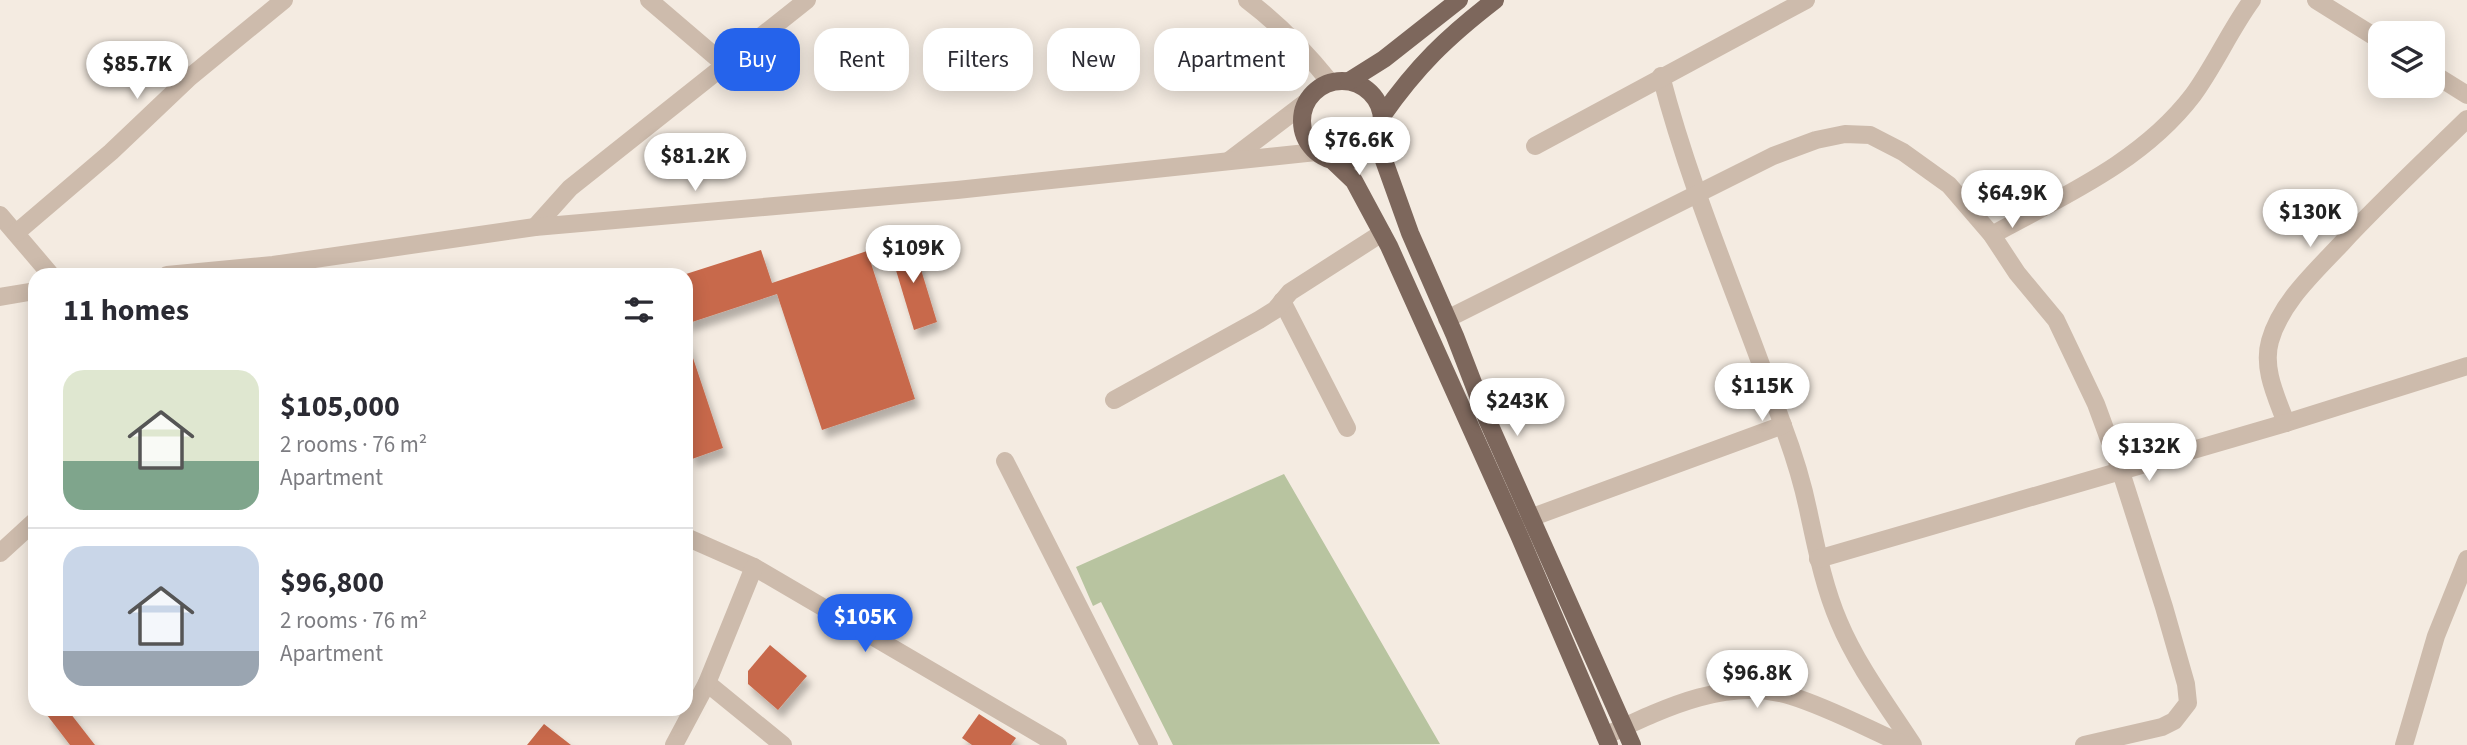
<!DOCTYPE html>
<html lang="en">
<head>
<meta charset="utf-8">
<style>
  body { margin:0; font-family:"Source Sans 3",sans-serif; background:#f7f7f7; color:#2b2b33; height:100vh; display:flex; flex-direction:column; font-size:26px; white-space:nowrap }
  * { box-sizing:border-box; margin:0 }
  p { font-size:23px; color:#7c7c81 }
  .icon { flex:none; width:38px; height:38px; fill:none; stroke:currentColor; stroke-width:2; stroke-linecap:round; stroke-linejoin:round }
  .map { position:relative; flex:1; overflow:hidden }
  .details { position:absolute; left:28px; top:268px; width:665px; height:448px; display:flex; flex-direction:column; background:#fff; border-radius:21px; box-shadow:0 4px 18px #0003 }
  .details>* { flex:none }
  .top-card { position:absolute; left:714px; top:28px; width:665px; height:63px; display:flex; gap:14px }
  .buttons { position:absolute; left:2368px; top:21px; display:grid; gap:14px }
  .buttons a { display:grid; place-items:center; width:77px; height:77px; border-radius:14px; background:#fff; box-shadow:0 4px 18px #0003; font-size:35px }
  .price { position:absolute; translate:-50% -60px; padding:0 16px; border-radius:24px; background:#fff; color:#222; font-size:23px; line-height:46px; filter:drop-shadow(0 2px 4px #0008) }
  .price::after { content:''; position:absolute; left:50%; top:42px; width:21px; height:16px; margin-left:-10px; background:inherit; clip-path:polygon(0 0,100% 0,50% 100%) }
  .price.active { background:#2563eb; color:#fff }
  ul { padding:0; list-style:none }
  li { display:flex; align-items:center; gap:21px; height:175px; padding:0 35px }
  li+li { border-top:2px solid #e1e1e2 }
  li span { display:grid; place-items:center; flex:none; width:196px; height:140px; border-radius:21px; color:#555 }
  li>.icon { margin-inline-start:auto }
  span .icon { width:84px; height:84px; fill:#fffc; stroke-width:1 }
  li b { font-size:30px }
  h2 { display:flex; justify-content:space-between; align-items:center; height:84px; padding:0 35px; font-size:30px }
  .tag { padding:0 24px; border-radius:21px; background:#fff; box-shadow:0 4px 18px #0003; font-size:24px; line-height:63px }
  .tag.active { background:#2563eb; color:#fff }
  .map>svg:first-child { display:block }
  .green { fill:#b8c4a0 }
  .building { fill:#c8694b; filter:url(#shadow) }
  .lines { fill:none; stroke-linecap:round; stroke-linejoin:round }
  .minor { stroke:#cdbbac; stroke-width:18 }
  .major { stroke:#7d675c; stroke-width:18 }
</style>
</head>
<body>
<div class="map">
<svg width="2467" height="745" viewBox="0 0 2467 745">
  <defs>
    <filter id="shadow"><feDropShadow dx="4.5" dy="8" stdDeviation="3.5" flood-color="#0004"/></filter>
  </defs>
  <rect width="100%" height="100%" fill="#f4ebe1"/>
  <path class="green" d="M1284,474L1440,744L1173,745L1101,602L1093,606L1076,567Z"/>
  <g class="building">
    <path d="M912,240L937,322L914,330L889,247Z"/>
    <path d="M761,250L772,283L867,251L915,399L822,430L777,294L686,324V274Z"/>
    <path d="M686,337L723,448L692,459L686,440Z"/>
    <path d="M770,645L807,676L778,710L748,684V671Z"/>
    <path d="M56,709H67L95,745H70L47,715Z"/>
    <path d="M979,714L1016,738L1011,745H972L962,738Z"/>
    <path d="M544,724L571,745H527Z"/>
  </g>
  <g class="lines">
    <g class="minor">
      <path d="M649,0L724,64"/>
      <path d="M1247,0C1279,24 1305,51 1330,82"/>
      <path d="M2316,0L2380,40"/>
      <path d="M2432,73L2467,95"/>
      <path d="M1661,76C1692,195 1742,307 1782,423C1793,452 1803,484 1809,514C1817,551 1824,587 1839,622C1857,665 1887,705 1913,745"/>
      <path d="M1535,146L1806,0"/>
      <path d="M1230,160L1305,103"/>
      <path d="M0,215L51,275"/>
      <path d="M535,227L570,188L807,0"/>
      <path d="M16,233L111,152L190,77L284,0"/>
      <path d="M1992,235C2063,196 2142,162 2193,95C2215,65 2230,30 2252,0"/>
      <path d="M167,275L273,265L535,227L957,190L1316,152"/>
      <path d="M0,297L35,291"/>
      <path d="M1282,301L1347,428"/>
      <path d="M1447,319L1773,156L1816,140L1845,134L1870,135L1903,152L1949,185L1992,235L2017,273L2056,320L2096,404L2121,472L2164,607L2186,684L2188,703L2174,721L2162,727L2084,745"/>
      <path d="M1114,400L1259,320L1275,310L1290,292L1382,233"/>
      <path d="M2286,423C2277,398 2262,369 2270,341C2281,302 2315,272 2342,243C2382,200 2425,160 2467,119"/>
      <path d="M1005,461L1149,745"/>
      <path d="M1530,518L1783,425"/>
      <path d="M686,537L754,567L1058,745"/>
      <path d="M0,553L35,521"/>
      <path d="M1818,559L2286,423L2467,366"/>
      <path d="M707,683L783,745"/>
      <path d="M1605,736C1662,709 1728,676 1791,696C1830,708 1868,729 1905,745"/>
      <path d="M674,745L707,683L754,567"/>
      <path d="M2404,745L2436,636L2467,559"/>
    </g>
    <g class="major">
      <circle cx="1342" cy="121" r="40"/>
      <path d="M1349,81L1384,59L1459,0"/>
      <path d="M1382,116C1417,66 1447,37 1495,0"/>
      <path d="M1377,141L1410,233L1455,336L1487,419L1632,745"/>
      <path d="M1332,160L1354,181L1389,246L1519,535L1609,745"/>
    </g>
  </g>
</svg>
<div class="buttons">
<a><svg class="icon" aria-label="layers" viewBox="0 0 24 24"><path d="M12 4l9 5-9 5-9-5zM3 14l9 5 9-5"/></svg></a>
</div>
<b class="price" style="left:137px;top:101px">$85.7K</b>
<b class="price" style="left:1359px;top:177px">$76.6K</b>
<b class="price" style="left:695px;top:193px">$81.2K</b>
<b class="price" style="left:2012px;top:230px">$64.9K</b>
<b class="price" style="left:2310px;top:249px">$130K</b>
<b class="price" style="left:913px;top:285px">$109K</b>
<b class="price" style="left:1762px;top:423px">$115K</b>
<b class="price" style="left:1517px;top:438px">$243K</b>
<b class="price" style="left:2149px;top:483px">$132K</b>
<b class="price active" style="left:865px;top:654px">$105K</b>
<b class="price" style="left:1757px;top:710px">$96.8K</b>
<div class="top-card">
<a class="tag active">Buy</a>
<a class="tag">Rent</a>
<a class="tag">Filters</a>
<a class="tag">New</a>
<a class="tag">Apartment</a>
</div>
<section class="details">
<h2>11 homes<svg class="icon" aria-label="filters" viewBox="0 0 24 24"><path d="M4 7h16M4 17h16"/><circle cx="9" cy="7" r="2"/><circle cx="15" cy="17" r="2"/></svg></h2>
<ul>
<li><span style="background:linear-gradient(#dfe7d0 65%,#7fa58c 0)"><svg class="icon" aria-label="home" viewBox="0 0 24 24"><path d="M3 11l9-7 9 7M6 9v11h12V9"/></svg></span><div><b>$105,000</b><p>2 rooms · 76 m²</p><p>Apartment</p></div></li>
<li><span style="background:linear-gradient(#c9d6e8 75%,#9aa5b1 0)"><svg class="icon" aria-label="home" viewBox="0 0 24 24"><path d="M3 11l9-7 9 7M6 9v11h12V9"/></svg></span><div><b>$96,800</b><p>2 rooms · 76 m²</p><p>Apartment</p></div></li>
</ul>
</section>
</div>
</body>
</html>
